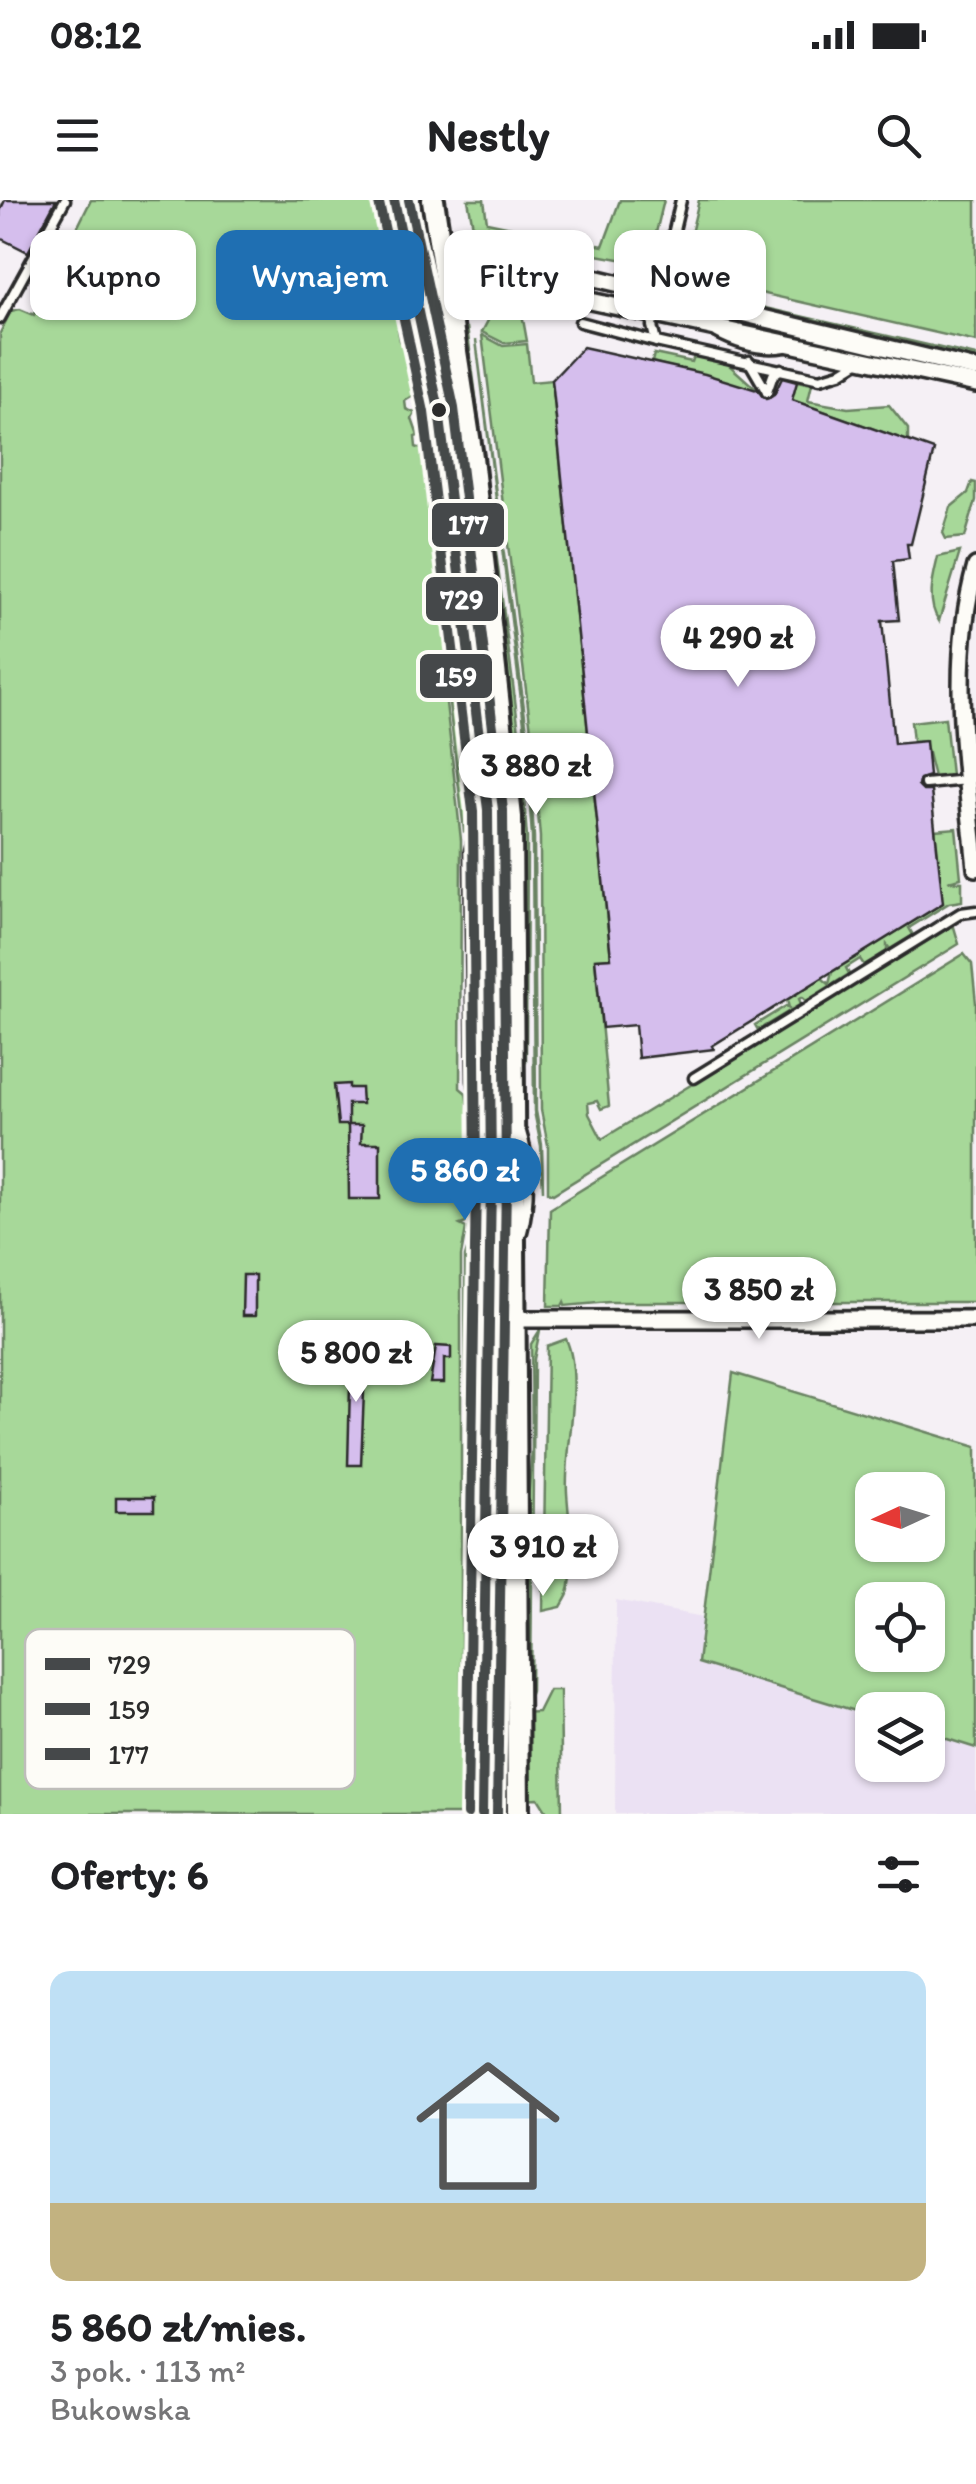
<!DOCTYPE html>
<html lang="pl">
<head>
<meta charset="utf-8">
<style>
  body { margin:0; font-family:Itim,sans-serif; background:#f6f6f6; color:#202124; height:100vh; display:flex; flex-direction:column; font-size:38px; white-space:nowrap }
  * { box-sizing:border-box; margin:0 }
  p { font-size:32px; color:#757577 }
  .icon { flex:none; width:55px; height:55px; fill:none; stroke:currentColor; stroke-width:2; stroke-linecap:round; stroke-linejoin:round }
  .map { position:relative; height:1614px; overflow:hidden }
  .panel { display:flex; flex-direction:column; background:#fff; flex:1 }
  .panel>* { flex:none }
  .guide { position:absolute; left:30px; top:30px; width:918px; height:90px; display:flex; gap:20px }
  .needle { width:65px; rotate:266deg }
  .tools { position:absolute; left:855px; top:1272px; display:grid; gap:20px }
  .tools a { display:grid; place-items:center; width:90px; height:90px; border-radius:20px; background:#fff; box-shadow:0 2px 8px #0004; font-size:50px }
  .price { position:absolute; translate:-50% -85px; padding:0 22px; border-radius:35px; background:#fff; color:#222; font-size:32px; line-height:65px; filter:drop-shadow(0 2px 5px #0008) }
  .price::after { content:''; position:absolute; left:50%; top:60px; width:30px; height:22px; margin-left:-15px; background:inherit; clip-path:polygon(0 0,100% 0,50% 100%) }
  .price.on { background:#1f6fb2; color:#fff }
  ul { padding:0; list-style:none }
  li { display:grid; align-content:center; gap:20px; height:530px; padding:0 50px }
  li+li { border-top:2px solid #e0e0e0 }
  li span { display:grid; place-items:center; height:310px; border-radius:20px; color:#555 }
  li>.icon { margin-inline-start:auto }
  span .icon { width:180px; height:180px; fill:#fffc; stroke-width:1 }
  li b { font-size:42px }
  h2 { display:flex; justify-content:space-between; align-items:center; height:120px; padding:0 50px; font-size:42px }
  .tag { padding:0 35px; border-radius:20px; background:#fff; box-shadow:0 2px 8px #0004; font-size:35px; line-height:90px }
  .tag.on { background:#1f6fb2; color:#fff }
  .status { display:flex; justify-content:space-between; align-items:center; height:70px; padding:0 50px; background:#fff; direction:ltr }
  .status svg { height:28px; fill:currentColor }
  header { display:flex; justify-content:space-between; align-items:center; height:130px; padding:0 50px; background:#fff; font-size:45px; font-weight:700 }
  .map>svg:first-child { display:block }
  .built { fill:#ebe1f3 }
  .green { fill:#a7d899; stroke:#698262; stroke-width:2.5; fill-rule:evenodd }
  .building { fill:#d5beed; stroke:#2b2b2b; stroke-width:2.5 }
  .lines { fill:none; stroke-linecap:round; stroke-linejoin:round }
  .lane-casing { stroke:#2b2b2b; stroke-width:15 }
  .street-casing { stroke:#2b2b2b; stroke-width:22 }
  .secondary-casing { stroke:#2b2b2b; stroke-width:28 }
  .lane { stroke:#fdfcf7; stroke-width:8 }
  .street { stroke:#fdfcf7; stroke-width:15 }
  .secondary { stroke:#fdfcf7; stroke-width:20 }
  .bus-1-casing { stroke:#fdfcf7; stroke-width:18 }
  .bus-2-casing { stroke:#fdfcf7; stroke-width:18 }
  .bus-3-casing { stroke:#fdfcf7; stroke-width:18 }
  .bus-1 { stroke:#45484a; stroke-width:10 }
  .bus-2 { stroke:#45484a; stroke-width:10 }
  .bus-3 { stroke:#45484a; stroke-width:10 }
  .bus-dot { fill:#2b2b2b; stroke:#fdfcf7; stroke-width:4 }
  .key { fill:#fdfcf7; stroke:#bebdba; stroke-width:2.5 }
  .key-label { font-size:28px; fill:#2b2b2b }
  .line-badge { stroke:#fdfcf7; stroke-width:4 }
  .badge-label { font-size:28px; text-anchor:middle; font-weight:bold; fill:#fff }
</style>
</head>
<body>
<div class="status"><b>08:12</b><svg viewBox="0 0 49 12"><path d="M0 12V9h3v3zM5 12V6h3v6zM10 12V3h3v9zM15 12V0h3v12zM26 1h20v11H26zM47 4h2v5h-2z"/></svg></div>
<header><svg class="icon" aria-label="menu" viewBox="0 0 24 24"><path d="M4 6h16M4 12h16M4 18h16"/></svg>Nestly<svg class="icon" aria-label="search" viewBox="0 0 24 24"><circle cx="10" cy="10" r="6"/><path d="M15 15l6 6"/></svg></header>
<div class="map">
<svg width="976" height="1614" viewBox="0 0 976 1614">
  <rect width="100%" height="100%" fill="#f5f0f5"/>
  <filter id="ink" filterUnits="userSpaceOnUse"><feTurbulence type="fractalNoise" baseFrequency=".01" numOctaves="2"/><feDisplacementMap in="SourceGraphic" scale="20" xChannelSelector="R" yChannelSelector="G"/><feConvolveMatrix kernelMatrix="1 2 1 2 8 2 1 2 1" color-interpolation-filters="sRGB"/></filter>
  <g filter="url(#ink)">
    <path class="built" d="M616,1400L703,1417L698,1463L872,1516V1565H928V1533L976,1548V1614H615Z"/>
    <g class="green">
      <path d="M91,0H375L393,107L405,128L398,130L400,141L410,139L416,194L405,201L406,209L415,213L412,219L418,236L415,237L416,247L421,249L446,445V503L461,640L460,888L466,893L472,937L471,997L467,998L466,1023L460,1025L466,1028L461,1056V1506L467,1516L538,1512L549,1490H560L562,1614H548L538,1598L467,1602L459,1613L465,1614H0V133L11,111L20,109L34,115Z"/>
      <path d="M379,0H386L413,126L396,106Z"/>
      <path d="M468,0H484L487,22L603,46L620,0H664L651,53L630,61L547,46L486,51L476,42Z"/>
      <path d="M699,0H976V142L699,79L684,63Z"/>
      <path d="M673,72L695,92L976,156V163L694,97L680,87Z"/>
      <path d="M678,106L976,173V179L682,113L674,109Z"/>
      <path d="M521,108L527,141L504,143L482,132L492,113Z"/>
      <path d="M467,127L519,531L527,638L526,862H522L482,256Z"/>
      <path d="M445,132L488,465L504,628L506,862H499L498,693L430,135Z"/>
      <path d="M482,135L503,146L527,144L531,182L552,180L611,758L595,760L609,906L601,909L597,901L588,903L589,914L602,939L950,727H954L959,744L553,994L548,992V945L541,910L540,637L531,530Z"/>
      <path d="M476,140L527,531L534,637L536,911L542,945L543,991L541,946L534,911L532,637L525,531Z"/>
      <path d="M654,154L692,162L694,156L728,164L757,190L652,162Z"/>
      <path d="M797,181L812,184L808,201L848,208L889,205L908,229V241L792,200Z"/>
      <path d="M425,249H430C457,326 457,413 462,494C464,536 470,577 473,618L471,627L464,631L449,503L450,445Z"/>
      <path d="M972,282L976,283V300L965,337L946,339L943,333L951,307L968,293Z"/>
      <path d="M960,352L939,421C926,402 933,378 938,357Z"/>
      <path d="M945,518L951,575L934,577L925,541L913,542L911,522Z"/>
      <path d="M956,628L961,678L948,681L962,682V701L949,703L909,728L913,735L890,749L887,745V751L864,765L860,759L846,768L849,774L806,801L802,797L799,799L801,804L758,830L755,825L786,806L789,808L787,800L822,778L829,784L832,772L942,703L935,630Z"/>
      <path d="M964,754L972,764L976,803V1102H609L565,1106L564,1102L562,1106H548L550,1009Z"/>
      <path d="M469,1043L475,1082H478L477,1208L469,1316L466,1319L465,1057Z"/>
      <path d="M497,1083H506L507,1449L503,1451L498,1443Z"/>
      <path d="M609,1109H976V1113H559Z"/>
      <path d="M540,1130L534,1159L531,1491L528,1500L526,1326L532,1249L531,1144Z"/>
      <path d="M566,1139C584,1178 564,1251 567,1293C569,1324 576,1363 568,1394C567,1397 562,1405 561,1407L543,1411L547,1146Z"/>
      <path d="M733,1173L976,1247V1548L928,1533V1510H872V1516L698,1463ZM872,1290H928V1345H872ZM872,1400H928V1455H872Z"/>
    </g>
    <g class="building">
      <path d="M5,0H56L28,52L0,38V11Z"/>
      <path d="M583,147L705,174L757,190L766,199L774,195L782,178L797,182L792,200L934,250L911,344H907L909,359L893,361L899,420L882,421L894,544L926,541L929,576L920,579L918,586L923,591H931L943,703L712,846L714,849L638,858L635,825L602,828L595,759L611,758L552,180Z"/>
      <path d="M349,884V888H361L362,904H348V925H338L334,885Z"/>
      <path d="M348,925H362L361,943H380V999H349Z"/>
      <path d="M243,1075H255V1116H242Z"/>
      <path d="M351,1145H362L365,1167L361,1265H348Z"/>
      <path d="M436,1146L451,1147V1159H444V1183H430Z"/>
      <rect x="116" y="1297" width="38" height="14"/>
    </g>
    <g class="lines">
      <defs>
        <g id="lane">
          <path d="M681,0L652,126L656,142L820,179L840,173L861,160"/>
          <path d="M0,118L65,0"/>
          <path d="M580,122L656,142"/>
          <path d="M717,133C739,145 761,151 785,147"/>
          <path d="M749,161L767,192"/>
          <path d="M767,192L773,175L781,169"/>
          <path d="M925,584L967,580"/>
          <path d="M480,608L470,651L473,881L482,932"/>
          <path d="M694,878L961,713L976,711"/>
          <path d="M521,932C530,959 530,1004 522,1032"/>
          <path d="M483,1056C476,1037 474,1006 485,988"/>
        </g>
        <g id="street">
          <path d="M406,63L452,103L521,93L558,94L976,184"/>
          <path d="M421,129L427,111L448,81L523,70L578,74L976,169"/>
          <path d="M976,366C948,466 966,567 976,668"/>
          <path d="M515,1119H976"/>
        </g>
        <g id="secondary">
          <path d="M394,0L439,210L488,610L491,979L482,1614"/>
          <path d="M433,0L472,257L511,617L518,1614"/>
        </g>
      </defs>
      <use href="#lane" class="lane-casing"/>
      <use href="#street" class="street-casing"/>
      <use href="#secondary" class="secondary-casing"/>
      <use href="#lane" class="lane"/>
      <use href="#street" class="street"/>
      <use href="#secondary" class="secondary"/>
      <defs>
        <path id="bus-1" d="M394,0L439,210L488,610L491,979L482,1614"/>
        <path id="bus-2" d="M379,3L424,212L473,611L476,979L467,1614"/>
        <path id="bus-3" d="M409,0L454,208L503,610L506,979L497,1614"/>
      </defs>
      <use href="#bus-1" class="bus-1-casing"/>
      <use href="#bus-2" class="bus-2-casing"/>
      <use href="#bus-3" class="bus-3-casing"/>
      <use href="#bus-1" class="bus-1"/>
      <use href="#bus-2" class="bus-2"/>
      <use href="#bus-3" class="bus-3"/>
    </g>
  </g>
  <circle class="bus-dot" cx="439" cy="210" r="9"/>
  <rect x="25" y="1429" width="330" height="160" rx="15" class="key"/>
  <rect x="45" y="1458" width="45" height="12" fill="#45484a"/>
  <rect x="45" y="1503" width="45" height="12" fill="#45484a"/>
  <rect x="45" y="1548" width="45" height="12" fill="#45484a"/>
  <g class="key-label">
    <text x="108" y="1474">729</text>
    <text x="108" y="1519">159</text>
    <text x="108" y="1564">177</text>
  </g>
  <g class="line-badge">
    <rect x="430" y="301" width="76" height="48" rx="10" fill="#45484a"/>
    <rect x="424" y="375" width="76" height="48" rx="10" fill="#45484a"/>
    <rect x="418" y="452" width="76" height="48" rx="10" fill="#45484a"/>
  </g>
  <g class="badge-label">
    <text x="468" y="334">177</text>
    <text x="462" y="409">729</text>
    <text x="456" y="486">159</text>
  </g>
</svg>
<div class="tools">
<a><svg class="needle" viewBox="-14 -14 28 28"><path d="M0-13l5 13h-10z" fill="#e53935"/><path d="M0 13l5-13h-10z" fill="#757577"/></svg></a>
<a><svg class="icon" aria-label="locate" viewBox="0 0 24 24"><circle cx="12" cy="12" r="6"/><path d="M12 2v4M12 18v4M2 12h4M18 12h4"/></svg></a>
<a><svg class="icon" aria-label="layers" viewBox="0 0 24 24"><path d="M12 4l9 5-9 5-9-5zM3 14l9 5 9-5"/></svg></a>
</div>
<b class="price" style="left:738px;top:490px">4 290 zł</b>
<b class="price" style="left:536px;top:618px">3 880 zł</b>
<b class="price on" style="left:465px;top:1023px">5 860 zł</b>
<b class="price" style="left:759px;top:1142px">3 850 zł</b>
<b class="price" style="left:356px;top:1205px">5 800 zł</b>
<b class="price" style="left:543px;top:1399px">3 910 zł</b>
<div class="guide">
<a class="tag">Kupno</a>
<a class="tag on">Wynajem</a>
<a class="tag">Filtry</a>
<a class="tag">Nowe</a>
</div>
</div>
<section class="panel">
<h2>Oferty: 6<svg class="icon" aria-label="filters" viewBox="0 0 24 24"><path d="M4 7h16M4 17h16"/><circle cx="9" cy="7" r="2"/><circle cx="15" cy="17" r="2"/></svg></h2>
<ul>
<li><span style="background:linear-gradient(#bfe0f5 75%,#c2b280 0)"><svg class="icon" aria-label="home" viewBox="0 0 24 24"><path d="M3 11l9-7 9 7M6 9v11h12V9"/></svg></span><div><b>5 860 zł/mies.</b><p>3 pok. · 113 m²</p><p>Bukowska</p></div></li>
</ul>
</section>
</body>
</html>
